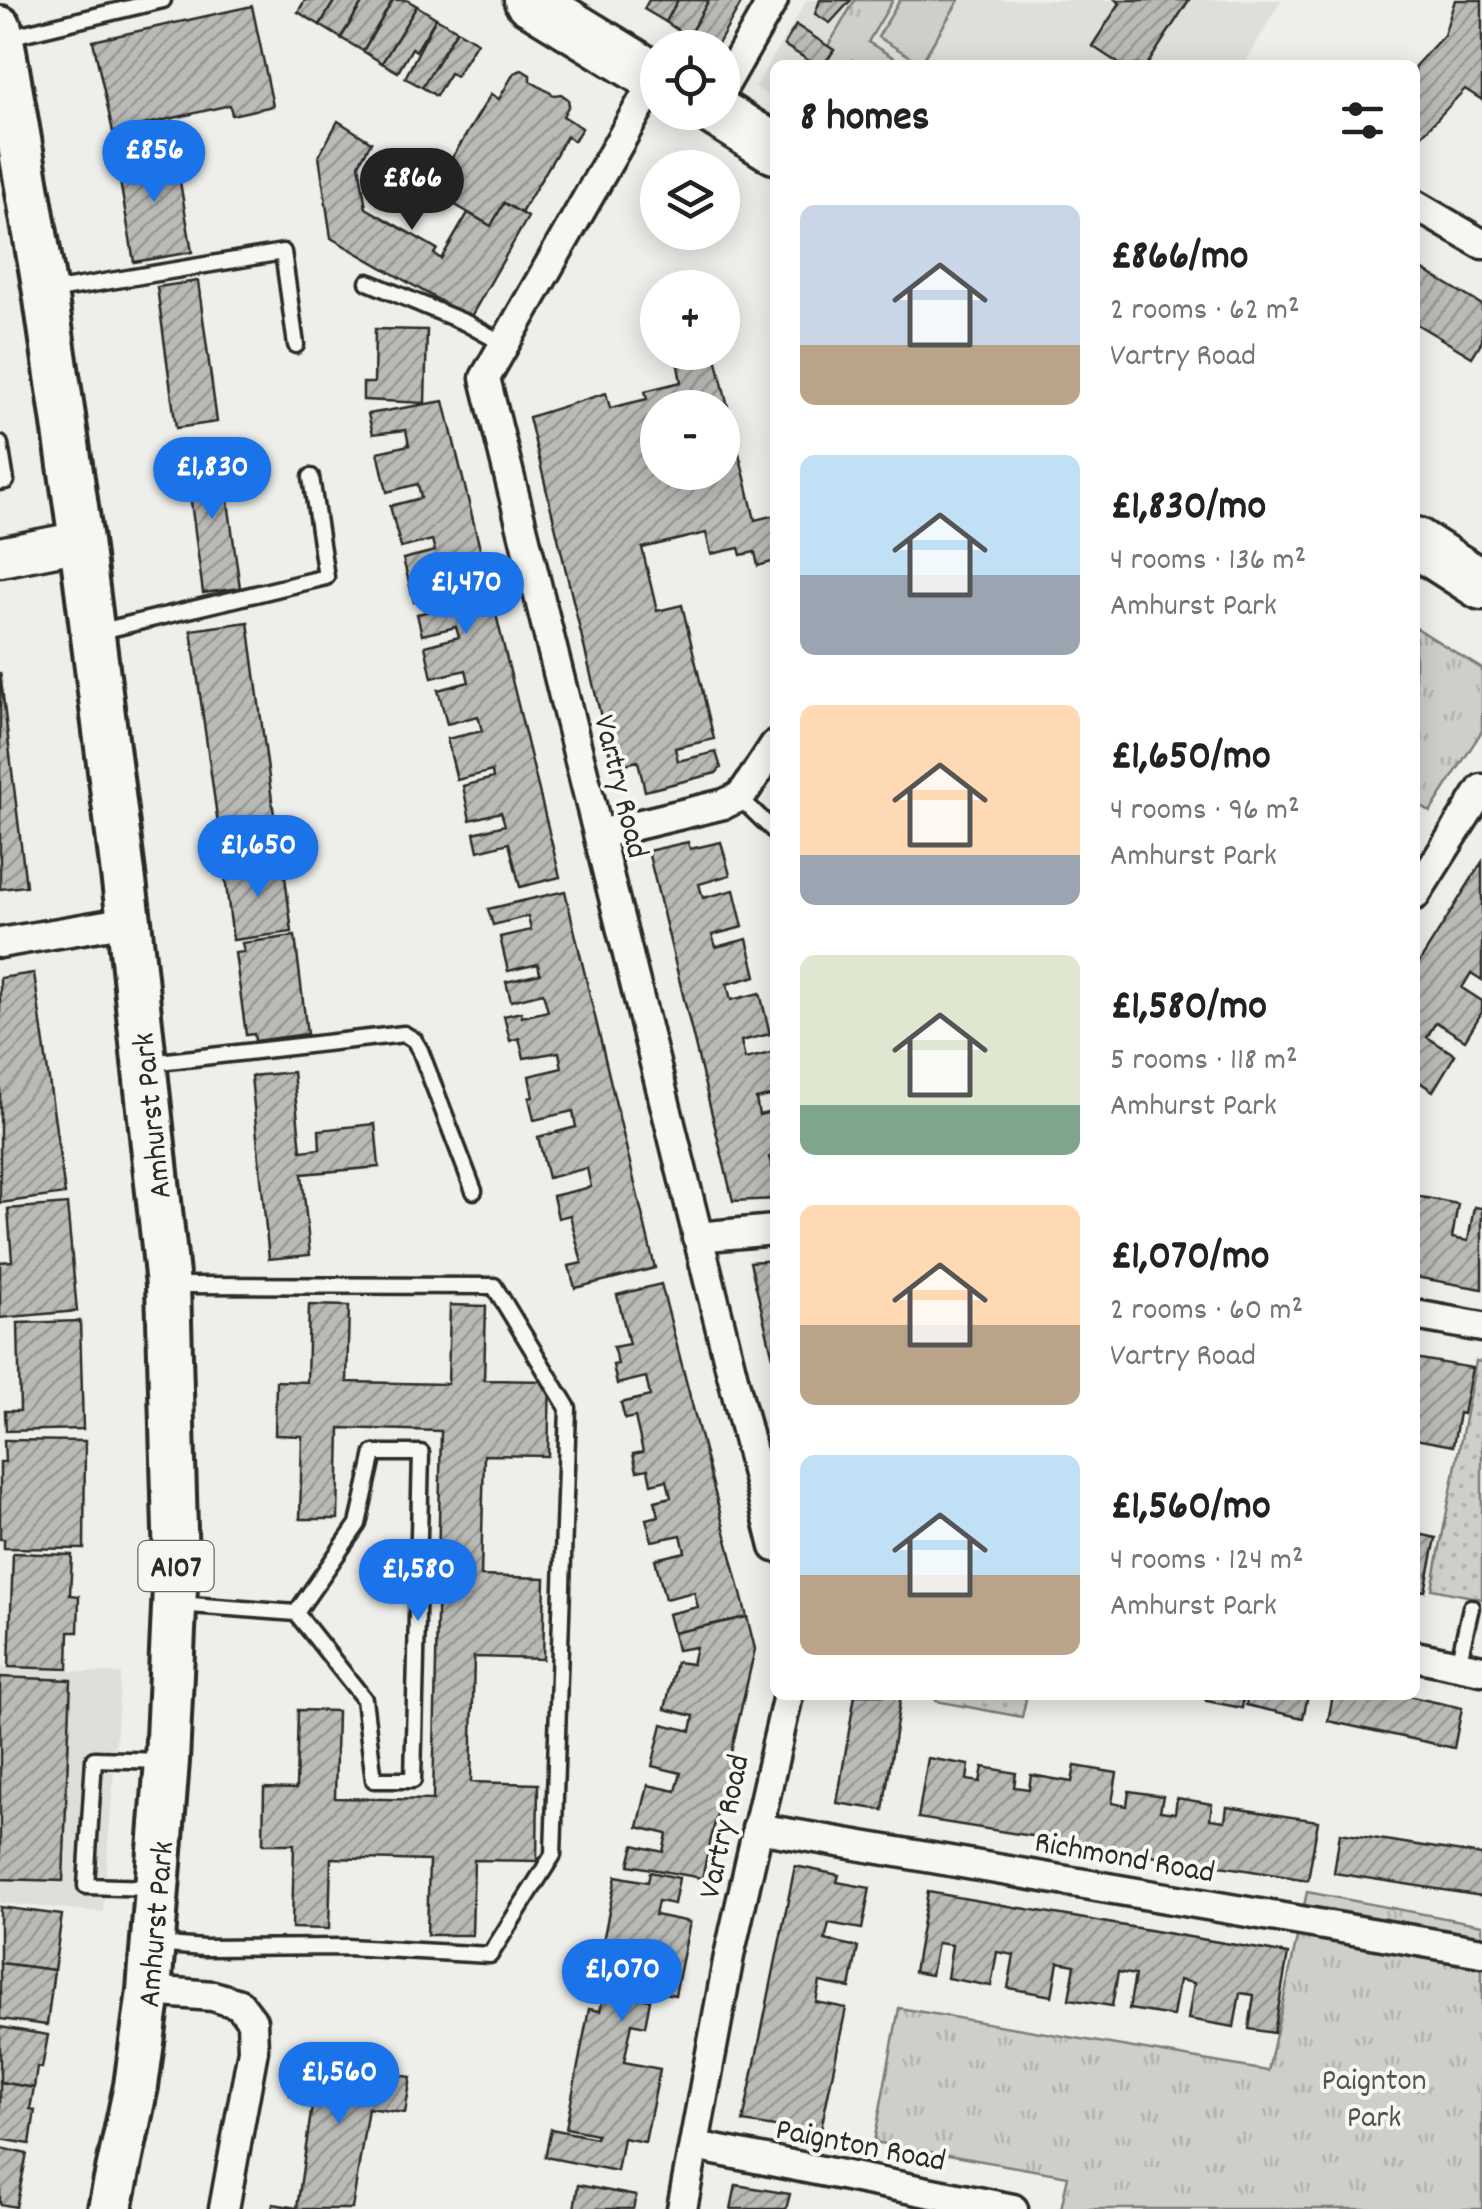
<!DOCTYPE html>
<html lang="en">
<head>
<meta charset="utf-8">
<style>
  body { margin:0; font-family:Dekko,sans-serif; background:#f6f6f6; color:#222; height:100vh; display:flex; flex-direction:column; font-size:38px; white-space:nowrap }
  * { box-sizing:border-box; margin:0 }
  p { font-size:32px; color:#767676 }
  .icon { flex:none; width:55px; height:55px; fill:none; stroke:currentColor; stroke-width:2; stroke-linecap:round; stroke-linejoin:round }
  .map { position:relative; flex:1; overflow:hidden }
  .details { position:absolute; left:770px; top:60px; width:650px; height:1640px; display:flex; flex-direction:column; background:#fff; border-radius:15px; box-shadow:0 5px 25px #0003 }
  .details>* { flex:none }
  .buttons { position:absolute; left:640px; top:30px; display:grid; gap:20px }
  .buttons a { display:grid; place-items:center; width:100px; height:100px; border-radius:50%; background:#fff; box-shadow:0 5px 25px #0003; font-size:50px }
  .price { position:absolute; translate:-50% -85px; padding:0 22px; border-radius:35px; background:#1a73e8; color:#fff; font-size:32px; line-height:65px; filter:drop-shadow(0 2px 5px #0008) }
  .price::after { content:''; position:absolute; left:50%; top:60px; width:30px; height:22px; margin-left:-15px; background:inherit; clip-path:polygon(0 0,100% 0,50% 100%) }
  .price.active { background:#222; color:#fff }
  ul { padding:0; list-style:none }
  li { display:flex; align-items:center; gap:30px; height:250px; padding:0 30px }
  li span { display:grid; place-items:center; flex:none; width:280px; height:200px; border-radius:15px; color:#555 }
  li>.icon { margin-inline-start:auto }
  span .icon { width:120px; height:120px; fill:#fffc; stroke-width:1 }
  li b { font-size:42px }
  h2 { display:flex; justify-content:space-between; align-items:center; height:120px; padding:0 30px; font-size:42px }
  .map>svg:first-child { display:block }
  .built { fill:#dededb }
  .grass { fill:url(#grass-tufts); stroke:#7c7c7a; stroke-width:2.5 }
  .garden { fill:url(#garden-dots); stroke:#7c7c7a; stroke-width:2.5 }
  .pitch { fill:#cececa; stroke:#7c7c7a; stroke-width:2.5 }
  .building { fill:url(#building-hatch); stroke:#2b2b2b; stroke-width:2.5; fill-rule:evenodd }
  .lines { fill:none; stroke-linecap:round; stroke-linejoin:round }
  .lane-casing { stroke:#2b2b2b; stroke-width:21 }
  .street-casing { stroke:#2b2b2b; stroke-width:35 }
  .secondary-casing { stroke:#2b2b2b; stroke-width:45 }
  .primary-casing { stroke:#2b2b2b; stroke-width:50 }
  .highway-casing { stroke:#2b2b2b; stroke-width:55 }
  .lane { stroke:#f6f6f2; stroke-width:14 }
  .street { stroke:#f6f6f2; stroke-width:28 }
  .secondary { stroke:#f6f6f2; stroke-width:38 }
  .primary { stroke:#f6f6f2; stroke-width:42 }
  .highway { stroke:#f6f6f2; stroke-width:48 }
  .labels { text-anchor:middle; stroke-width:8; stroke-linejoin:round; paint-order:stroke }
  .shield { fill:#f6f6f2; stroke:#686867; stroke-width:2.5 }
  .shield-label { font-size:30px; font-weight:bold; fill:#2b2b2b }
  .street-label { font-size:32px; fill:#2b2b2b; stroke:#f6f6f2 }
  .park-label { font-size:32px; fill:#545453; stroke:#f6f6f2 }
</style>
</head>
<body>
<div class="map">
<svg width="1482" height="2209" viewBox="0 0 1482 2209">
  <defs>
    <pattern id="grass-tufts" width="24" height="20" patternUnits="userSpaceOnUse" patternTransform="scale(2.5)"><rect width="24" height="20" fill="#cececa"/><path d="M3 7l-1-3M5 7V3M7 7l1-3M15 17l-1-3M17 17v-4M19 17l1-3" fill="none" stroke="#b1b1ae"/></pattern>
    <pattern id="garden-dots" width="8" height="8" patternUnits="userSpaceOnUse" patternTransform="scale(2.5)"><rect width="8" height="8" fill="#cececa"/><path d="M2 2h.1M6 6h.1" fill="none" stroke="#b1b1ae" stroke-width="1.8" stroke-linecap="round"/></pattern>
    <pattern id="building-hatch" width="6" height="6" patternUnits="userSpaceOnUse" patternTransform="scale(2.5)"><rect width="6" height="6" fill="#babab7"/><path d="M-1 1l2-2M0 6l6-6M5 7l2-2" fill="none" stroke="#979795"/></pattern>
  </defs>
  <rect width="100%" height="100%" fill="#eeeeea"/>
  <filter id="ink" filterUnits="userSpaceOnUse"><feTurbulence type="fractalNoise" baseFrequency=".01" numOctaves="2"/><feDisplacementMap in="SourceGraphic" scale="20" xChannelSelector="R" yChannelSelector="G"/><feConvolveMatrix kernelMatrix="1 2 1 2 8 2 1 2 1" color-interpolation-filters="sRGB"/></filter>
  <g filter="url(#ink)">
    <g class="built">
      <path d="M807,0H1281L1244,65H775V100L755,87Z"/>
      <path d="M0,1667L121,1674L103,1912L0,1903Z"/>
    </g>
    <g class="grass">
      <path d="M855,0H893L868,42L906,65H824L834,50L828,46Z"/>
      <path d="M1415,627L1482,669V731L1430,812L1415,802Z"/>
      <path d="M1307,1892L1482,1925V2209H1061L1068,2176L874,2142L899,2008L1268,2071Z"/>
    </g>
    <g class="garden">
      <path d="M1476,1361L1482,1362V1599L1432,1589Z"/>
      <path d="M937,1695H1027L1022,1717L936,1701Z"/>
    </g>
    <path class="pitch" d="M900,0H959L921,63L878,37Z"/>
    <g class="building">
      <path d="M305,0H335L320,25L298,12Z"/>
      <path d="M335,0H364L341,38L320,25Z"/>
      <path d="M364,0H393L363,51L341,38Z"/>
      <path d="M393,0H407L417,6L382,63L363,51Z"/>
      <path d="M649,0H678L666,22L644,9Z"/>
      <path d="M678,0H709L688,37L666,22Z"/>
      <path d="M709,0H743L718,44L708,47L688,37Z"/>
      <path d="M820,0H851L830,23L815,14Z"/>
      <path d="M1116,0H1189L1147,65H1121L1092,46L1120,3Z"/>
      <path d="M1455,0H1482V100L1465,89L1422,135L1415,128V66L1444,35Z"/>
      <path d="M252,6L273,106L232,115L230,105L113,132L93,41Z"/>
      <path d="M417,6L436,18L416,51L412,48L398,72L382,63Z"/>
      <path d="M436,18L457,30L422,87L405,78Z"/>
      <path d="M796,25L834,50L824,65H816L784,45Z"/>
      <path d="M457,30L477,42L456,76L450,73L436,96L422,87Z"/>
      <path d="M522,70L530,75V81L554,95L561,94L568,99L569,105L563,116L582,128L574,141L567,136L521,213L504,203L491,226L447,200L459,180L444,171L491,94L499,99L514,73Z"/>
      <path d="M338,121L371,142L359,164L366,208L437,249L434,254L441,259L468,213L491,226L504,203L528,217L470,318L331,238L319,156Z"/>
      <path d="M174,147L192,252L134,262L116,158Z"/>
      <path d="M1415,265L1482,305V341L1472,357L1415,323Z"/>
      <path d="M198,281L217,422L176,428L157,287Z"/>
      <path d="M375,329L427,330L425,403L363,400V383H374Z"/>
      <path d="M716,357L755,520L775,515V561L758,566L755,552L741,555L739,548L711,554L706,533L642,548L657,611L682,605L714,739L675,748L678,761L716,752L721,768L716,773L645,791L638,761L613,767L529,417L606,393L610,408L647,399L645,391L681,382L678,366ZM658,408H722V472H658Z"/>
      <path d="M444,401L560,877L520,887L509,843L478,851L474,833L505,825L501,812L470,820L463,786L493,778L492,771L457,780L447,739L482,731L478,716L447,724L438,690L469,682L466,670L432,678L425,646L459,637L456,627L422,635L417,614L449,607L446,595L414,602L403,559L435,551L432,540L401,548L390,506L421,498L418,484L387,492L378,452L409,445L406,430L373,434L368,414Z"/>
      <path d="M221,451L240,588L203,593L185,456Z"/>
      <path d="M248,622L279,852L223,860L191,630Z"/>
      <path d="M0,672L26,886L0,889Z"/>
      <path d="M688,842L690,849L721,842L730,875L699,884L703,898L734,890L743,927L712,935L716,947L747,939L756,976L727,984L731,1000L760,993L770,1034L741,1041L745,1059L775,1052V1095L756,1099L759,1115L775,1111V1155L769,1157L775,1178V1199L733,1201L648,851Z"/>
      <path d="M283,861L292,932L233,940L224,869Z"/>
      <path d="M1482,862V980L1471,973L1462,988L1482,1001V1012L1465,1040L1436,1022L1427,1037L1455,1055L1433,1091L1415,1079V969Z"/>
      <path d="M565,891L655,1268L575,1288L569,1266L582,1263L570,1215L558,1218L553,1196L591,1187L587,1168L548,1178L538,1137L576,1127L573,1111L534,1120L529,1098L533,1097L529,1076L562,1068L559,1052L524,1058L519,1038L510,1041L504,1016L521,1012L522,1017L548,1011L543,993L511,1001L506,982L540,974L538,964L508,971L500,937L531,930L528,916L493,925L488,909Z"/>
      <path d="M295,936L307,1034L255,1041L254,1034L246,1035L235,953L244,952L242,943Z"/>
      <path d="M34,973L65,1194L0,1203V978Z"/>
      <path d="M293,1072L301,1151L320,1149L319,1130L375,1124L379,1167L302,1174L310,1255L269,1259L251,1076Z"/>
      <path d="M1416,1196L1458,1204L1452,1238L1468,1241L1474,1207L1482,1208V1289L1415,1277Z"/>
      <path d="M67,1204L77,1311L0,1318V1262L12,1261L8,1209Z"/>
      <path d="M775,1260V1366L750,1262Z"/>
      <path d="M661,1284L747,1617L673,1633L668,1614L698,1607L694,1592L665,1599L655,1559L685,1552L681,1535L652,1541L646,1519L659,1516L655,1501L671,1497L667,1480L651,1484L648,1469L637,1471L633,1454L643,1452L635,1417L625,1419L621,1403L650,1396L646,1377L617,1384L613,1365L618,1364L613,1347L629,1344L617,1295Z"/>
      <path d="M309,1305L349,1306L347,1382L448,1384L450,1305L486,1306L484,1380L550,1381L548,1456L484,1455L481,1576L545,1578L543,1659L474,1657L471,1782L538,1784L537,1861L474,1860L472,1935H427L429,1861L331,1858L329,1929L292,1928L294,1844H263L264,1788L296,1789L298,1710L337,1711L335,1798L433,1800L441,1431L340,1428L338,1519H300L302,1436L275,1435L276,1381L307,1382Z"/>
      <path d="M80,1321L83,1429L6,1431L5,1411H20L18,1323Z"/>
      <path d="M1415,1358L1472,1368L1463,1414L1459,1413L1453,1446L1415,1439Z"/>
      <path d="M4,1440L85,1441L84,1549L4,1548V1539H0V1462H5Z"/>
      <path d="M1415,1533L1436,1538L1425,1591L1415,1589Z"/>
      <path d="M13,1553L72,1555L70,1595L79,1596L78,1632H69L68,1669L9,1667Z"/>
      <path d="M747,1617L755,1649L702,1878L629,1865L634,1845L663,1852L667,1834L638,1827L648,1785L676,1791L681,1773L652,1766L662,1724L691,1731L694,1716L665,1709L676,1662L692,1664L696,1647L677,1650L673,1633Z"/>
      <path d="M0,1677L71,1680L63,1881L0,1879Z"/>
      <path d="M855,1695H901L883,1810L837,1803Z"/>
      <path d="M1204,1695H1244L1242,1708L1206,1701Z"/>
      <path d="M1248,1695H1308L1303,1718L1246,1705Z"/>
      <path d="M1333,1695H1403L1462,1708L1454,1748L1328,1721Z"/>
      <path d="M928,1758L969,1765L967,1780L980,1782L983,1767L1016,1773L1014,1787L1029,1789L1031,1775L1072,1782L1075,1766L1117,1773L1112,1803L1127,1806L1129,1791L1163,1796L1160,1811L1175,1813L1177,1798L1212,1804L1210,1819L1225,1821L1227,1807L1318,1821L1308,1880L918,1818Z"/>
      <path d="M1340,1833L1482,1855V1896L1334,1873Z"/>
      <path d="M795,1866L839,1875L837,1882L870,1888L862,1929L829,1923L825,1940L858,1947L850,1988L820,1982L816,2002L846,2008L820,2134L743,2122Z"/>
      <path d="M650,1872L679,1878L674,1904L658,1901L655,1915L690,1922L675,1995L640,1988L638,1998L650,2000L645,2026L632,2023L624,2062L660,2069L645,2142L623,2138L617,2171L545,2157L551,2129L596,2138L597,2134L566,2128L589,2009L600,2011L604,1994L593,1992L616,1876L648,1882Z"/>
      <path d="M928,1892L1288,1954L1274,2033L1249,2029L1254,1995L1240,1993L1234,2027L1188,2019L1194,1983L1179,1980L1173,2016L1129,2009L1135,1975L1118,1972L1112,2006L1069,1999L1075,1965L1058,1962L1052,1996L1008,1988L1014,1955L997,1952L991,1986L947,1978L952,1945L937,1943L931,1975L914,1972Z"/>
      <path d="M0,1907L62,1915L54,1970L0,1963Z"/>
      <path d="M0,1963L54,1970L47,2025L0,2019Z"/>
      <path d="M0,2027L48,2035L42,2068L37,2067L34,2088L0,2082Z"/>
      <path d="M296,2059L411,2077L405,2113L368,2108L352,2209H272L273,2204L297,2208L313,2099L290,2095Z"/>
      <path d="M0,2082L34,2088L30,2109L35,2110L30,2144L0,2139Z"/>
      <path d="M0,2148L27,2154L16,2207L0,2204Z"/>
      <path d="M578,2185L636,2196L633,2209H574Z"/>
      <path d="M736,2185L790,2194L786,2209H731Z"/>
    </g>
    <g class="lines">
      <defs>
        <g id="lane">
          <path d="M8,37L163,0"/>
          <path d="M368,282L466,323L504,344"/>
          <path d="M51,291L283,252L296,345"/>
          <path d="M0,444L6,481L0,482"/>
          <path d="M97,632L326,577L311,477"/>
          <path d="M739,797L775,832"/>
          <path d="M150,1063L404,1034L414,1040L420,1050L474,1191"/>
          <path d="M177,1604L296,1613L358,1524L374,1453H421L413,1780H374L364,1699L296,1613"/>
          <path d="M1458,1665L1471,1607"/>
          <path d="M152,1888L86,1886L94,1759L163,1761"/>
          <path d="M155,1944L204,1948L347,1947L490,1955L553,1855L568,1408L494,1286L174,1285"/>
        </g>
        <g id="street">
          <path d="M656,78L485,378L775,1547"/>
          <path d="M722,89L773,0"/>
          <path d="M1415,205L1482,244"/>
          <path d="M599,834L724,804L739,797L746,789L775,745"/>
          <path d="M1415,895L1482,789"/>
          <path d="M0,943L129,921"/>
          <path d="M697,1237L775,1230"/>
          <path d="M1415,1315L1482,1327"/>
          <path d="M1415,1656L1482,1670"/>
          <path d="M757,1828L1482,1952"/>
          <path d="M149,1991L213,1996L239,2004L252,2021L253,2050L224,2209"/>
          <path d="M695,2146L1013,2209"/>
          <path d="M682,2209L729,1956L788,1695"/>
        </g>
        <path id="secondary" d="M0,557L81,541"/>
        <path id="primary" d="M0,28L45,292L81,541L129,921L168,1285L176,1565L167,1761L149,1991L136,2086L110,2209"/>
        <g id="highway">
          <path d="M529,0L658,79"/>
          <path d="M716,112L775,149"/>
          <path d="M1415,542L1482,585"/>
        </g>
      </defs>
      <use href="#lane" class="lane-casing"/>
      <use href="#street" class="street-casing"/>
      <use href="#secondary" class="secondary-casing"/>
      <use href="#primary" class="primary-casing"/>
      <use href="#highway" class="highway-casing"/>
      <use href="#lane" class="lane"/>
      <use href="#street" class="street"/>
      <use href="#secondary" class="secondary"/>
      <use href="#primary" class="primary"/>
      <use href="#highway" class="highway"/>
    </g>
  </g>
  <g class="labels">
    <rect class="shield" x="138.5" y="1541" width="75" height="50" rx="8"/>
    <g class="shield-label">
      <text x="176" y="1576">A107</text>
    </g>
    <g class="street-label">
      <text transform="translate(623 786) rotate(76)" y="11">Vartry Road</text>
      <text transform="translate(150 1116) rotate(-96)" y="11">Amhurst Park</text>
      <text transform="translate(722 1826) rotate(-78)" y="11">Vartry Road</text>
      <text transform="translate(1125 1855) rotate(10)" y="11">Richmond Road</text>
      <text transform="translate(154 1924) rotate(-85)" y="11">Amhurst Park</text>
      <text transform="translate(861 2143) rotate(11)" y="11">Paignton Road</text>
    </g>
    <g class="park-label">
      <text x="1374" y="2089">Paignton<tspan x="1374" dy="37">Park</tspan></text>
    </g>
  </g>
</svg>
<div class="buttons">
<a><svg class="icon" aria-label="locate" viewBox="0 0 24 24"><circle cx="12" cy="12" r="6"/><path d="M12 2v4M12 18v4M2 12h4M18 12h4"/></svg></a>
<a><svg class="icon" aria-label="layers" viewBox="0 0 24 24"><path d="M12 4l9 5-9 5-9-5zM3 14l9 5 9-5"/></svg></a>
<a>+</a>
<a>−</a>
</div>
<b class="price" style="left:154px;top:205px">£856</b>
<b class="price active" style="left:412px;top:233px">£866</b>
<b class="price" style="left:212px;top:522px">£1,830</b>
<b class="price" style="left:466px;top:637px">£1,470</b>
<b class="price" style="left:258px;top:900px">£1,650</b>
<b class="price" style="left:418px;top:1624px">£1,580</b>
<b class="price" style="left:622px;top:2024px">£1,070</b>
<b class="price" style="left:339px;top:2127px">£1,560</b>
<section class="details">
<h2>8 homes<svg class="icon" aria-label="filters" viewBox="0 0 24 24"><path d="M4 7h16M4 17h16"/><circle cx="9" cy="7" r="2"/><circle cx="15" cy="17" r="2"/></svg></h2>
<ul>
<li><span style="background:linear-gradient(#c9d6e8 70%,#b9a48a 0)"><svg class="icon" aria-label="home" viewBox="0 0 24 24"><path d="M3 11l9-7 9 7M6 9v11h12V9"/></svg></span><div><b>£866/mo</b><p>2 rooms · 62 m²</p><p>Vartry Road</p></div></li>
<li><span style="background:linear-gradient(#bfe0f5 60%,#9aa5b1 0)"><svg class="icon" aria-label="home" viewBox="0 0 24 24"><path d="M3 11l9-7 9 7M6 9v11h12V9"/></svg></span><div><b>£1,830/mo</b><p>4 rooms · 136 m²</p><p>Amhurst Park</p></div></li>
<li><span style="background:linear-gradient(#ffd9b3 75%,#9aa5b1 0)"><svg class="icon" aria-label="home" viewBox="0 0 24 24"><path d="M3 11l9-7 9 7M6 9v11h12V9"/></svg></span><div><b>£1,650/mo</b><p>4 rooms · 96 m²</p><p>Amhurst Park</p></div></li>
<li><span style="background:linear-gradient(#dfe7d0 75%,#7fa58c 0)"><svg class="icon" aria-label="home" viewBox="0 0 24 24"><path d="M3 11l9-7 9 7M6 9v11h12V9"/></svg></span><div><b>£1,580/mo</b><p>5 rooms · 118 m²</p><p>Amhurst Park</p></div></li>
<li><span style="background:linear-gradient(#ffd9b3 60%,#b9a48a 0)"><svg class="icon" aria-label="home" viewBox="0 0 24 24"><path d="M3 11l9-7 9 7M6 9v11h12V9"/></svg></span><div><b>£1,070/mo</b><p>2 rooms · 60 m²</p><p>Vartry Road</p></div></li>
<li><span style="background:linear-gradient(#bfe0f5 60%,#b9a48a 0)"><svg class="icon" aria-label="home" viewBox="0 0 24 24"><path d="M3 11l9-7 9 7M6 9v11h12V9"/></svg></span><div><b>£1,560/mo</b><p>4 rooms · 124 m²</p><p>Amhurst Park</p></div></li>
</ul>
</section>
</div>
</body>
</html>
